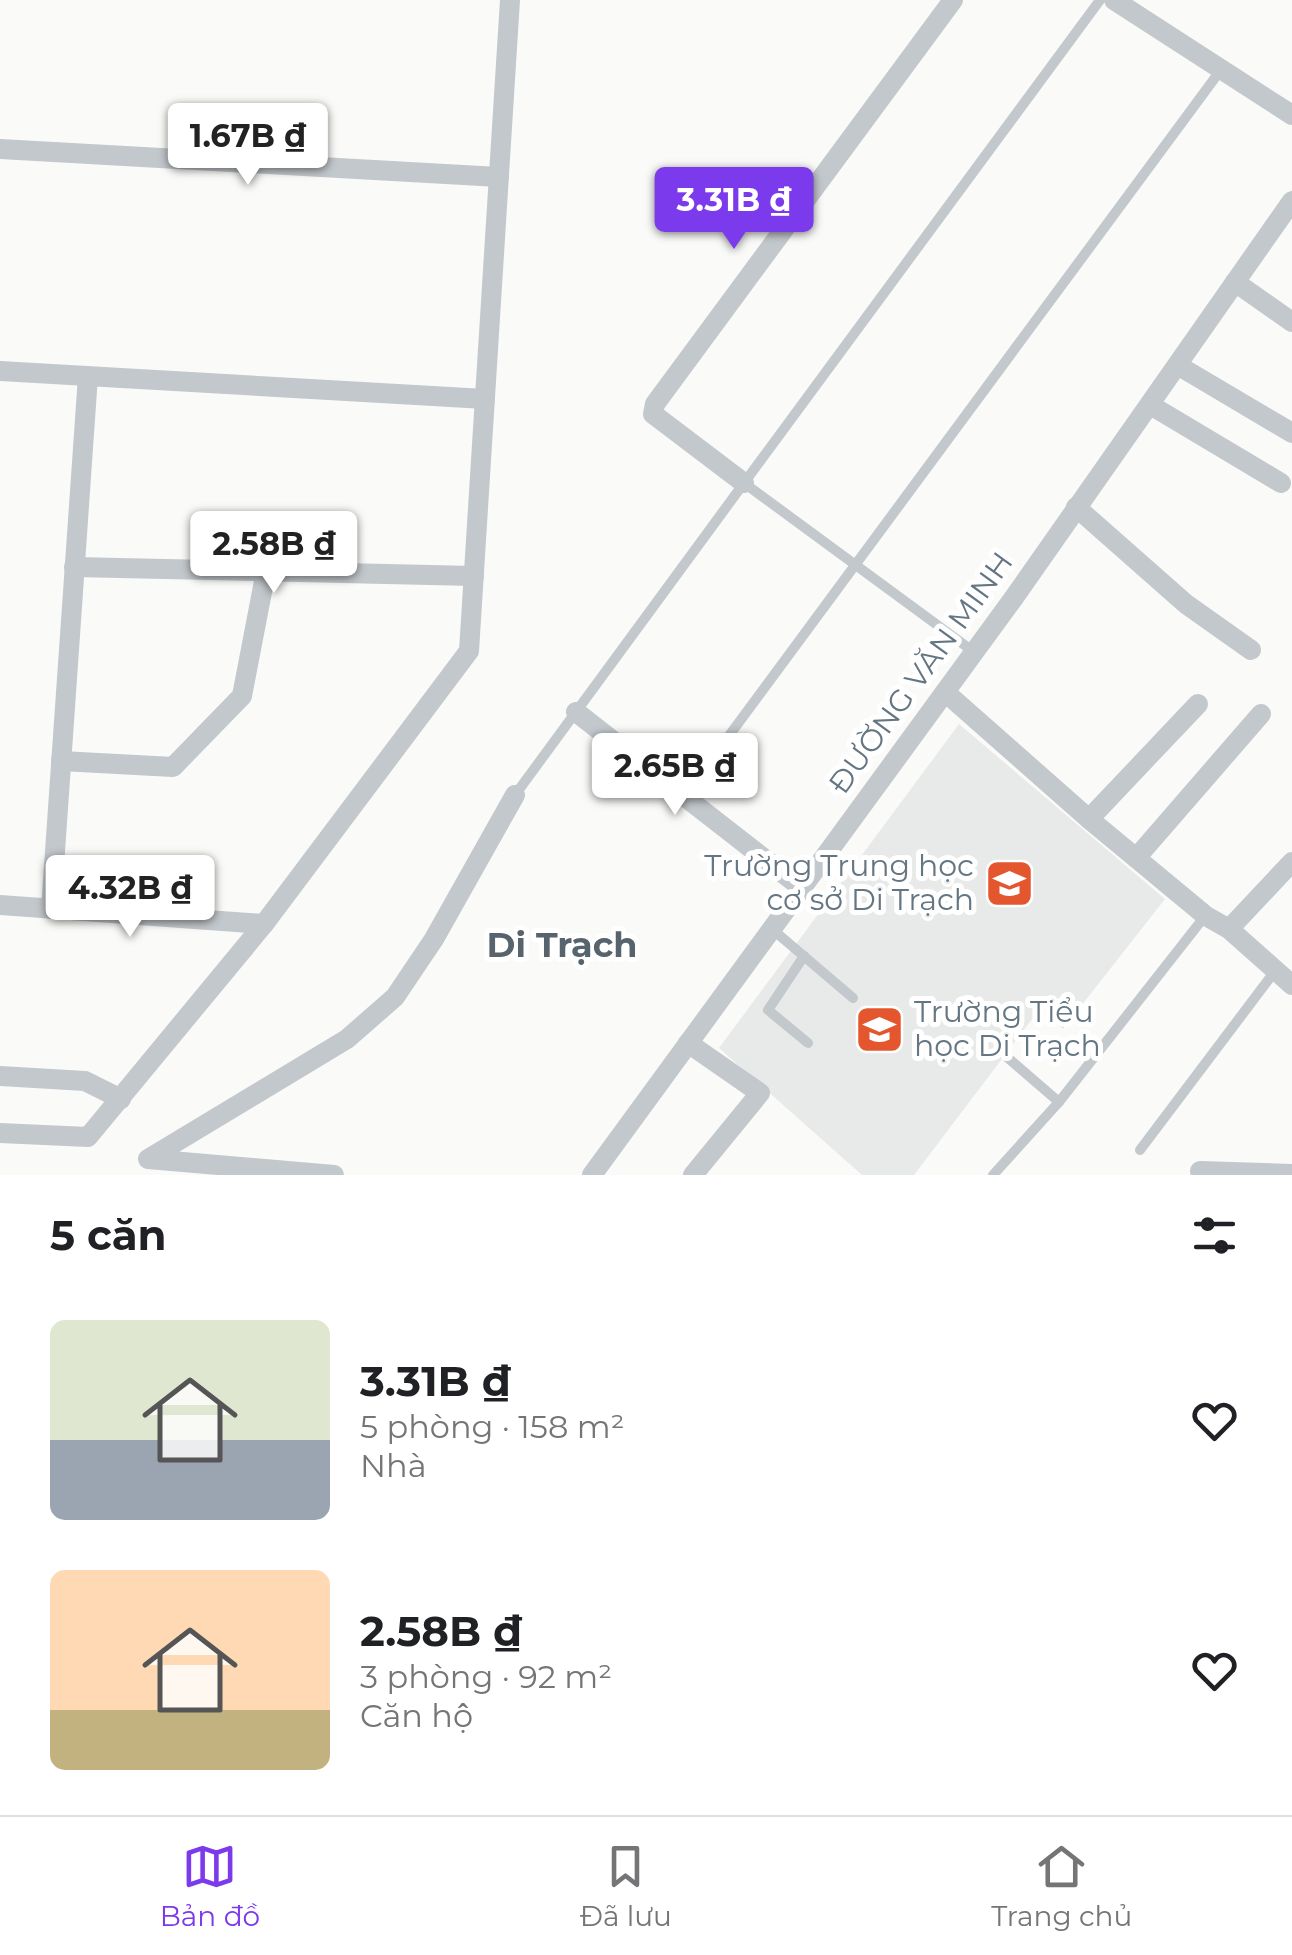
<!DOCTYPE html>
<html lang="vi">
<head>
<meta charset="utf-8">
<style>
  body { margin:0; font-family:Montserrat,sans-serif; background:#f6f6f6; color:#202124; height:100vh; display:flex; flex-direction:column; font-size:38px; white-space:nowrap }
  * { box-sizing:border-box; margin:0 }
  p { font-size:32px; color:#757577 }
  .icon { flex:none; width:55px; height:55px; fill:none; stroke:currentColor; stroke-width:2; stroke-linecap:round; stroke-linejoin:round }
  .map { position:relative; height:1175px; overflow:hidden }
  .panel { display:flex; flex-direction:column; background:#fff; flex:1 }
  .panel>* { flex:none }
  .price { position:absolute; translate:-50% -85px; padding:0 22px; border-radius:10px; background:#fff; color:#222; font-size:32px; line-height:65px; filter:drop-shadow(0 2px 5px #0008) }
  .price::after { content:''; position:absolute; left:50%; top:60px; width:30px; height:22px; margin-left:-15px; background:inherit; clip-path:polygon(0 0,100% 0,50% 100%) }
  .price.on { background:#7c3aed; color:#fff }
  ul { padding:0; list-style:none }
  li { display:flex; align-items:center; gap:30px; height:250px; padding:0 50px }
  li span { display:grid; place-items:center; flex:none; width:280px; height:200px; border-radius:15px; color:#555 }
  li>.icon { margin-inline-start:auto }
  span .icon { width:120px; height:120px; fill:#fffc; stroke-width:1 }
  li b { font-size:42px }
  h2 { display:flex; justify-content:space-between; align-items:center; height:120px; padding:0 50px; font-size:42px }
  .tab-bar { display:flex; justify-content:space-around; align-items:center; height:140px; border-top:2px solid #e0e0e0; background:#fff; font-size:28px; color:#757577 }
  .tab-bar a { display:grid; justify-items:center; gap:5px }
  .tab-bar .on { color:#7c3aed }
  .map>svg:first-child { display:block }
  .built { fill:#e8e9e9 }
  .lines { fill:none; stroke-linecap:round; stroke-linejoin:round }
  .service { stroke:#c3c8cc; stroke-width:10 }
  .minor { stroke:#c3c8cc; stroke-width:20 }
  .labels { text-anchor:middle; stroke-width:10; stroke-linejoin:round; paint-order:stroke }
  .street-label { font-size:30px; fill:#657683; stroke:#fff }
  .poi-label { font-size:30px; fill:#657683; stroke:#fff; text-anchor:end }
  .quarter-label { font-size:35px; font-weight:bold; fill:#57646e; stroke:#fff }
</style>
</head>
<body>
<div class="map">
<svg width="1292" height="1175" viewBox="0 0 1292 1175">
  <rect width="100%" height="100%" fill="#fafaf8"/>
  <path class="built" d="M959,724L1165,899L1063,1029L1039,1010L914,1175H862L719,1048Z"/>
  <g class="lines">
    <g class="service">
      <path d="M974,652L744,483L1100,0"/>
      <path d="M686,794L1220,71"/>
      <path d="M515,795L744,483"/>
      <path d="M772,929L853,998"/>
      <path d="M804,956L768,1010L808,1043"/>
      <path d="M1001,1052L1059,1102"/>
      <path d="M1140,1150L1275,971"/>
      <path d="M993,1175L1059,1102L1205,916"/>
    </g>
    <g class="minor">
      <path d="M1114,0L1292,115"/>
      <path d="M0,149L499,177"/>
      <path d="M1235,282L1292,322"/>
      <path d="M1179,366L1292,433"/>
      <path d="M0,371L485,399"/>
      <path d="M1152,406L1281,483"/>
      <path d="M744,483L653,414L655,404L953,0"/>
      <path d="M1076,507L1186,604L1251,650"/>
      <path d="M74,567L474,576"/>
      <path d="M945,692L1089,819L1206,916L1229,929L1292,985"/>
      <path d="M576,712L802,888"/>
      <path d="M61,761L173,767L242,696L266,571"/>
      <path d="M1089,819L1198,704"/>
      <path d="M1137,857L1261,714"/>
      <path d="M0,905L264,924"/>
      <path d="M51,909L88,376"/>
      <path d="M1229,929L1292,862"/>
      <path d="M688,1043L760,1093L693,1175"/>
      <path d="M0,1076L85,1081L121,1099"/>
      <path d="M0,1133L88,1137L264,924L469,651L510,0"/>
      <path d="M1200,1171L1292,1174"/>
      <path d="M334,1175L148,1159L347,1039L395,997L434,939L515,795"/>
      <path d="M592,1175L1013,599L1292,201"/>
    </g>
  </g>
  <defs>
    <symbol id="school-square" viewBox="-11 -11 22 22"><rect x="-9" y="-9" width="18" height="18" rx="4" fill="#e4572e" stroke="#fff"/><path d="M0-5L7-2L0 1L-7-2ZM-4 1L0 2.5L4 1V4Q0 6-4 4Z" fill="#fff"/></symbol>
  </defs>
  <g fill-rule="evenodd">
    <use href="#school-square" x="982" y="856" width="55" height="55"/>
    <use href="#school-square" x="852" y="1002" width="55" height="55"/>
  </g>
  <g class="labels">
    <g class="street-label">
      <text transform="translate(921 673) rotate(-54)" y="10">ĐƯỜNG VĂN MINH</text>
    </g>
    <g class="poi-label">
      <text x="974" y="876">Trường Trung học<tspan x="974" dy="34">cơ sở Di Trạch</tspan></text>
      <text x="914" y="1022" text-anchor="start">Trường Tiểu<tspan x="914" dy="34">học Di Trạch</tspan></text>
    </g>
    <g class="quarter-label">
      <text x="562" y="957">Di Trạch</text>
    </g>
  </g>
</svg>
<b class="price" style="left:248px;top:188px">1.67B ₫</b>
<b class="price on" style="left:734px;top:252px">3.31B ₫</b>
<b class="price" style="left:274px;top:596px">2.58B ₫</b>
<b class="price" style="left:675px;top:818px">2.65B ₫</b>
<b class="price" style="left:130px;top:940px">4.32B ₫</b>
</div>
<section class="panel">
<h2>5 căn<svg class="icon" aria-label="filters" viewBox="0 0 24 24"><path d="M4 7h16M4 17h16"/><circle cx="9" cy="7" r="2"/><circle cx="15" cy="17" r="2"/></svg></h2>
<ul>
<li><span style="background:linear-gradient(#dfe7d0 60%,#9aa5b1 0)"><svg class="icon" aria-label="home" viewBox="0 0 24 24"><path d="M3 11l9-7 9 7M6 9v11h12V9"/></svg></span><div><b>3.31B ₫</b><p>5 phòng · 158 m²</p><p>Nhà</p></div><svg class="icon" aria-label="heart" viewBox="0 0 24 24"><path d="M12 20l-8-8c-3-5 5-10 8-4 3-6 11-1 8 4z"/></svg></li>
<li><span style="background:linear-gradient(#ffd9b3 70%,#c2b280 0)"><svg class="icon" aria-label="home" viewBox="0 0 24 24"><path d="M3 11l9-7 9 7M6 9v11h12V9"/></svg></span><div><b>2.58B ₫</b><p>3 phòng · 92 m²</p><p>Căn hộ</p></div><svg class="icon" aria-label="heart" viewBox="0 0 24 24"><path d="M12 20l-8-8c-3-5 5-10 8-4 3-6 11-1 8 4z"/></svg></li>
</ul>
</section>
<nav class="tab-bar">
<a class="on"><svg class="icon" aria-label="map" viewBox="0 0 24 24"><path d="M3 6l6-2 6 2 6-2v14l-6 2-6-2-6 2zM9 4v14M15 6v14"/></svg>Bản đồ</a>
<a><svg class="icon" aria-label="saved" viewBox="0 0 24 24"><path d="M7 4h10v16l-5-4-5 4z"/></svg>Đã lưu</a>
<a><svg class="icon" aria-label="home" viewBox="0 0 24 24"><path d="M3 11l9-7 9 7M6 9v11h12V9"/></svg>Trang chủ</a>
</nav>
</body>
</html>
